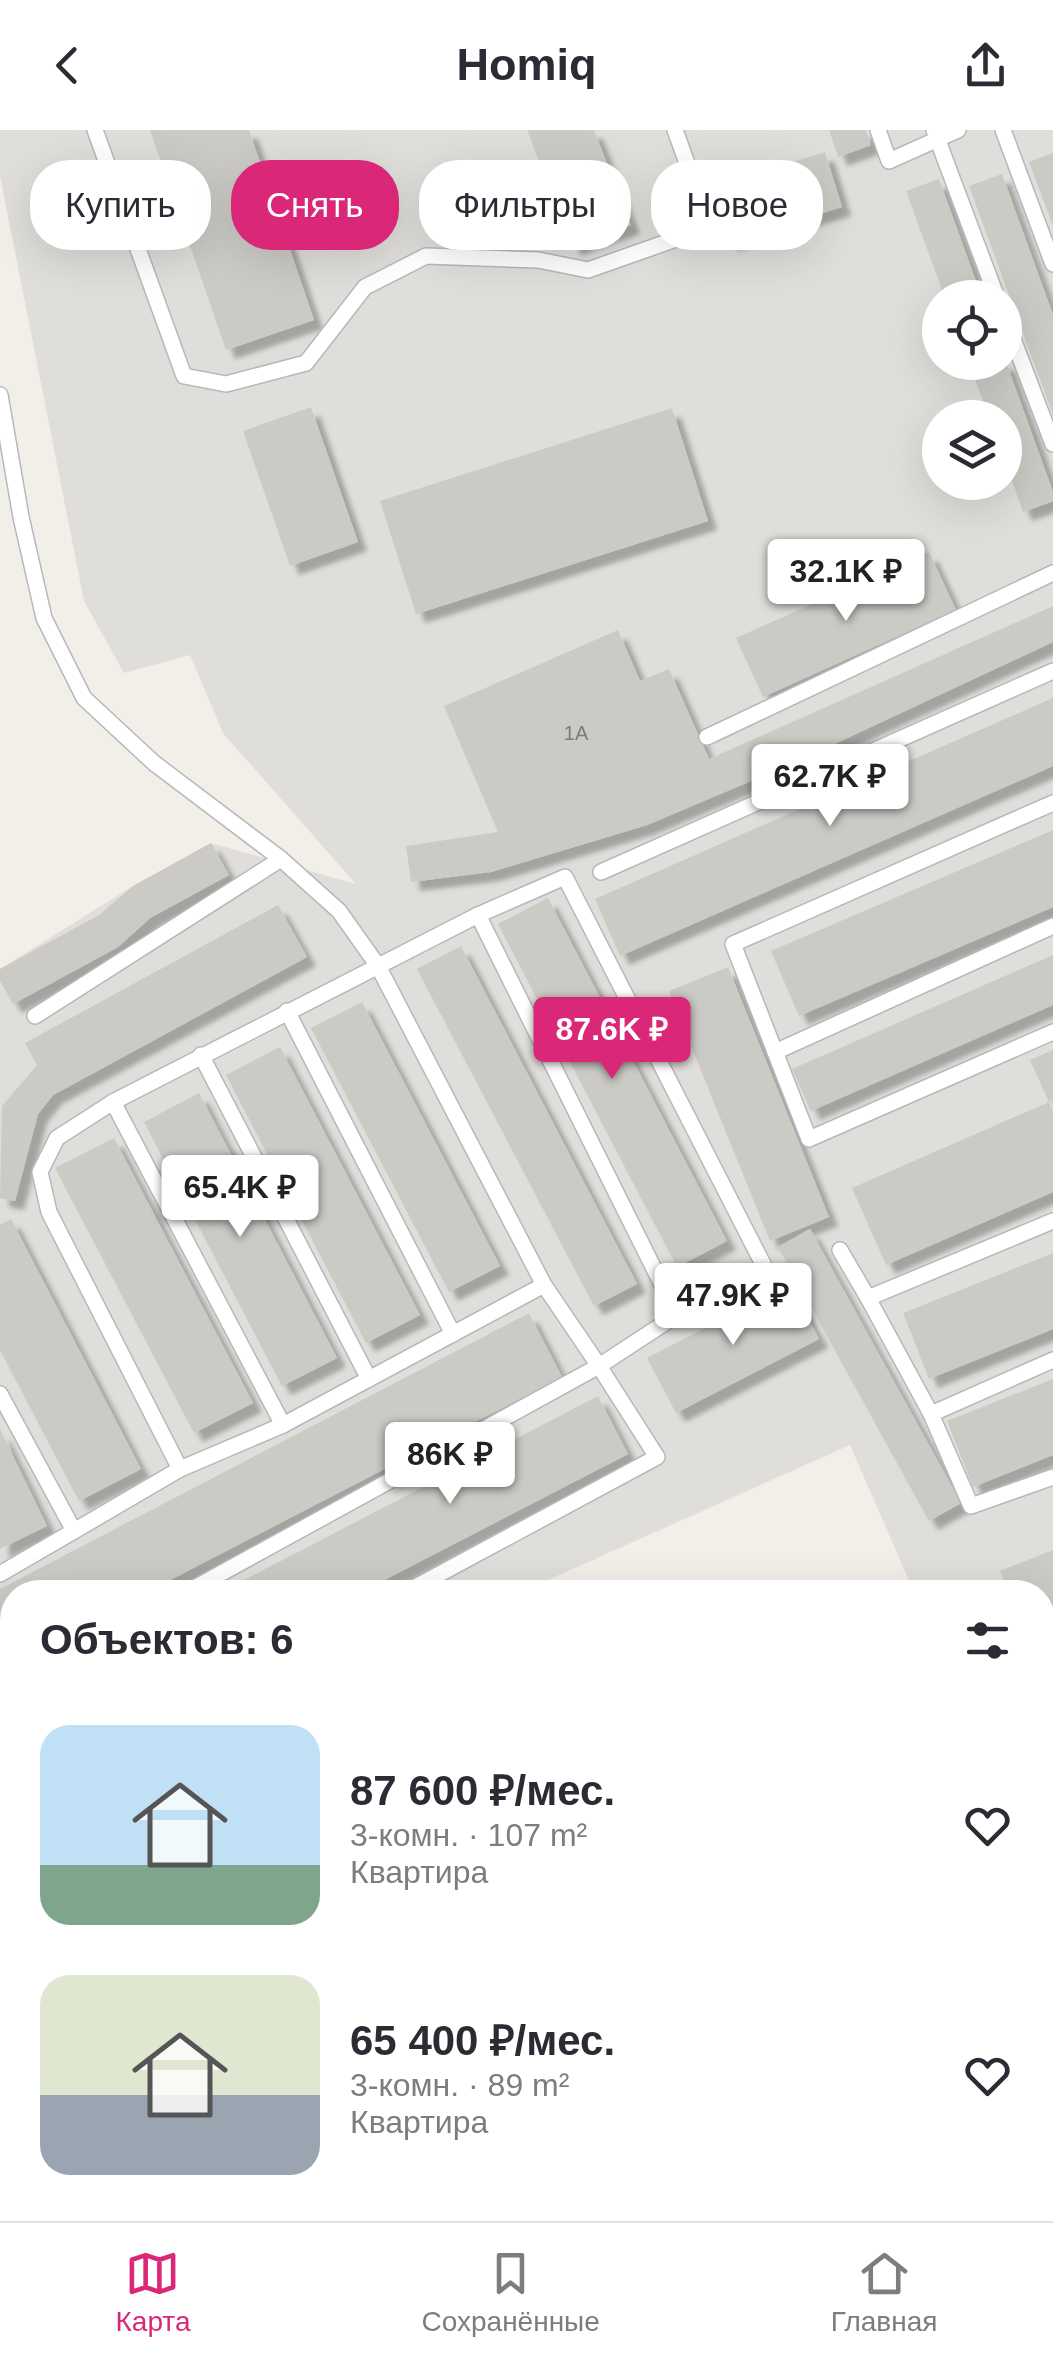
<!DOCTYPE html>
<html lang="ru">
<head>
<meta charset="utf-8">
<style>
  body { margin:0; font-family:Arial,sans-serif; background:#f7f7f7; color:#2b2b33; height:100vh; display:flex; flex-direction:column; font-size:38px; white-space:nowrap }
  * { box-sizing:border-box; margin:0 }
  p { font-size:32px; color:#7c7c81 }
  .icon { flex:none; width:55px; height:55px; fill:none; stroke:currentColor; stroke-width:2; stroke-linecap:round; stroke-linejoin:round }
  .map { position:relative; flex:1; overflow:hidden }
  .details { position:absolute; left:0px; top:1450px; width:1055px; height:642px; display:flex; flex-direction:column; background:#fff; border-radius:40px 40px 0 0; box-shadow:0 10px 40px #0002 }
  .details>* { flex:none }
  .hud { position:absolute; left:30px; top:30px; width:995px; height:90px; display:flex; gap:20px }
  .tools { position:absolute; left:922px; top:150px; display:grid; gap:20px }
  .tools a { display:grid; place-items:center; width:100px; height:100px; border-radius:50%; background:#fff; box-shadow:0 10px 40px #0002; font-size:50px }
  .price { position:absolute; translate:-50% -85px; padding:0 22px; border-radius:10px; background:#fff; color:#222; font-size:32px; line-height:65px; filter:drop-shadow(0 2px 5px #0008) }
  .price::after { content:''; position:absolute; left:50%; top:60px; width:30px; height:22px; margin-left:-15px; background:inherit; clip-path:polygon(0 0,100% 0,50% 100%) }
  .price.selected { background:#db2777; color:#fff }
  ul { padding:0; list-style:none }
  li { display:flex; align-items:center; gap:30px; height:250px; padding:0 40px }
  li span { display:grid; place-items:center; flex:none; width:280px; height:200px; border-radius:30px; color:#555 }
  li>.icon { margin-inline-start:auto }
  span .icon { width:120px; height:120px; fill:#fffc; stroke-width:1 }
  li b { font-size:42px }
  h2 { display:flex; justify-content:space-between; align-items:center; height:120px; padding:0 40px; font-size:42px }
  .chip { padding:0 35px; border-radius:40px; background:#fff; box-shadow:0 10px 40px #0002; font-size:35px; line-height:90px }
  .chip.selected { background:#db2777; color:#fff }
  header { display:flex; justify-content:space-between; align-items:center; height:130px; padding:0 40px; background:#fff; font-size:45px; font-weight:600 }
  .dock { display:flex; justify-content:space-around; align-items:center; height:140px; border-top:2px solid #e1e1e2; background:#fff; font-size:28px; color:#7c7c81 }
  .dock a { display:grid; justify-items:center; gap:5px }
  .dock .selected { color:#db2777 }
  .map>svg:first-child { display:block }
  .industrial { fill:#e0deda; fill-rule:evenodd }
  .green { fill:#c5e8c5 }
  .building { fill:#cccac5; filter:url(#shadow) }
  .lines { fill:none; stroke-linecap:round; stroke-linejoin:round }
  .service-casing { stroke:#b5b8bc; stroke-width:18 }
  .service { stroke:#fff; stroke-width:15 }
  .labels { text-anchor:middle; stroke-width:9; stroke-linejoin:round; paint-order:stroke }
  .number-label { font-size:20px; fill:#7a7d7f }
</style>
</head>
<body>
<header><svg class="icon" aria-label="back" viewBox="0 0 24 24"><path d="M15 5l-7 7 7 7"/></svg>Homiq<svg class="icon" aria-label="share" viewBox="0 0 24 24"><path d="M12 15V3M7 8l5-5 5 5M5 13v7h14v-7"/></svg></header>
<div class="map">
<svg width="1053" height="2091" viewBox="0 0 1053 2091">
  <defs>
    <filter id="shadow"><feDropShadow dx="9" dy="9" stdDeviation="2.5" flood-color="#0004"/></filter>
  </defs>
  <rect width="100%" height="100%" fill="#f1efe8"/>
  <g class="industrial">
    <path d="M0,0H1053V1713L1042,1710V1462H914L850,1315L521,1462H12V1568L0,1566V839L133,756L211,713L356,754L223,603L190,525L124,543L84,471L0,46ZM940,168H1005V232H940ZM940,288H1005V352H940Z"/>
    <path d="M204,2080H773L755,2091H205Z"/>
  </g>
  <path class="green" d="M841,2080H987L970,2091H822Z"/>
  <g class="building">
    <path d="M150,0H249L314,190L226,220Z"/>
    <path d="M527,0H594L631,95L572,117Z"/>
    <path d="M829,0H866L871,15L838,27Z"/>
    <path d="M825,22L842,77L729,112L712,57Z"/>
    <path d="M1053,23V96L1029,32Z"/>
    <path d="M1002,44L1053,185V285L969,56Z"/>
    <path d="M939,49L982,168H945L906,61Z"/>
    <path d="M969,232H1006L1053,362V371L1023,382L1005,332V288H989Z"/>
    <path d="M311,277L358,412L290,436L243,301Z"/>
    <path d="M672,278L708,391L416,484L380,371Z"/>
    <path d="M929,422L956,480L763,567L736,508Z"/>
    <path d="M1053,476V512L798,631L647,695L491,742L411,752L406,716L498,702L444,576L618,500L640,551L669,539L709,629Z"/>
    <path d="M1053,568V636L620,826L595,769Z"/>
    <path d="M1053,700V777L799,886L771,821Z"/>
    <path d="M211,713L229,745L150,788L118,817L13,874L0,851V839L99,785L133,756Z"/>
    <path d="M548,768L727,1111L677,1137L498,794Z"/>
    <path d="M278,775L307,827L53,965L38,984L15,1071L0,1068L2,976L37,935L25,913Z"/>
    <path d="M461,816L637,1154L594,1176L417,839Z"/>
    <path d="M1053,825V875L811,981L792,939Z"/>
    <path d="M728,837L829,1087L770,1111L669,861Z"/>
    <path d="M362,872L500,1136L449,1162L311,898Z"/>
    <path d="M280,917L420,1185L366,1213L226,945Z"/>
    <path d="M1053,920V970L1049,972L1030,930Z"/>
    <path d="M199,963L337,1228L282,1256L144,992Z"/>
    <path d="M1049,972L1053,982V1062L886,1135L852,1058Z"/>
    <path d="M114,1008L253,1273L194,1303L55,1038Z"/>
    <path d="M11,1089L141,1339L79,1371L0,1220V1095Z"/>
    <path d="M810,1099L961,1373L929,1391L778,1117Z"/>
    <path d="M1053,1123V1199L929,1249L903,1183Z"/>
    <path d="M790,1154L819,1209L676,1283L647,1228Z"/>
    <path d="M529,1183L562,1247L147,1462H12V1528L0,1504V1459Z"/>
    <path d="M1053,1249V1325L973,1357L947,1291Z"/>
    <path d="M598,1266L628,1324L361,1462H221Z"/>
    <path d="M0,1299L47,1396L0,1419Z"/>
    <path d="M1053,1420V1490L1042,1494V1462H1009L1000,1441Z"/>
    <path d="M1053,1562V1638L1042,1642V1566Z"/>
  </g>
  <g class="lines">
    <defs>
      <g id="service">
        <path d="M95,0L184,246L226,254L306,233L365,157L426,126L538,130L588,140L710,97L675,0"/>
        <path d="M878,0L889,31L958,0"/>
        <path d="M934,0L997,168"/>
        <path d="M1003,0L1053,134"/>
        <path d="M1005,188L1053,314"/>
        <path d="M0,265L21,387L44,488L84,568L154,633L281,729L339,781L378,836L544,1155L283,1295L180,1339L49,1082L40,1042L57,1008L113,972L478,785L565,747L764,1136L677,1185L599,1236L544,1155"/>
        <path d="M707,607L1053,443"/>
        <path d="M1053,673L733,814L809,1009L1053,902"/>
        <path d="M601,742L1053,541"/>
        <path d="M478,785L677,1185"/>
        <path d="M287,881L453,1204"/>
        <path d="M35,886L281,729"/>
        <path d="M775,922L1053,796"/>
        <path d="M201,925L369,1249"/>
        <path d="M113,972L283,1295"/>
        <path d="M840,1120L868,1168L1053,1091"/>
        <path d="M868,1168L931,1284L971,1376L1053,1347"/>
        <path d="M0,1264L74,1401L180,1339"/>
        <path d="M931,1284L1053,1230"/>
        <path d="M0,1444L74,1401"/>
        <path d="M187,1462L599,1236L657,1327L406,1462"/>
        <path d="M1042,1528H1053"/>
        <path d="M1042,1817L1053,1816"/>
      </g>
    </defs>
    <use href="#service" class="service-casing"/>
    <use href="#service" class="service"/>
  </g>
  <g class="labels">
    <g class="number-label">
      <text x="576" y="610">1А</text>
    </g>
  </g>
</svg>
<div class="tools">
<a><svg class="icon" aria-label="locate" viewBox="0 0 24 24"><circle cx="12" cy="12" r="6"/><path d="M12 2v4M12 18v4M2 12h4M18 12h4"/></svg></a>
<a><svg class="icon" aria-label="layers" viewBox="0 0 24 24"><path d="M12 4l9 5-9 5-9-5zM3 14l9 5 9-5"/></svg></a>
</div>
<b class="price" style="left:846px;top:494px">32.1K ₽</b>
<b class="price" style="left:830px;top:699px">62.7K ₽</b>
<b class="price selected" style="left:612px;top:952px">87.6K ₽</b>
<b class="price" style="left:240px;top:1110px">65.4K ₽</b>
<b class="price" style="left:733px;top:1218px">47.9K ₽</b>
<b class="price" style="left:450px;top:1377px">86K ₽</b>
<div class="hud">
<a class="chip">Купить</a>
<a class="chip selected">Снять</a>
<a class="chip">Фильтры</a>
<a class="chip">Новое</a>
</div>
<section class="details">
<h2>Объектов: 6<svg class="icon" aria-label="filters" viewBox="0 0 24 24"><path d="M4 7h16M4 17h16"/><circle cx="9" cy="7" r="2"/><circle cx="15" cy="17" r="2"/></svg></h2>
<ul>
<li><span style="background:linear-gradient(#bfe0f5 70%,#7fa58c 0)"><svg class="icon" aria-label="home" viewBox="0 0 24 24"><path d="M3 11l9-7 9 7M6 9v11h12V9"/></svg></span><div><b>87 600 ₽/мес.</b><p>3-комн. · 107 m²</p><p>Квартира</p></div><svg class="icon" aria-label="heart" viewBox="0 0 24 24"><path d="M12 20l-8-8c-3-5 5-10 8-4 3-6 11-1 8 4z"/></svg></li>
<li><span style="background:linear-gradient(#dfe7d0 60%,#9aa5b1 0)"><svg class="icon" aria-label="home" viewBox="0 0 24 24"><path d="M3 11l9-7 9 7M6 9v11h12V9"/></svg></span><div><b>65 400 ₽/мес.</b><p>3-комн. · 89 m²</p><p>Квартира</p></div><svg class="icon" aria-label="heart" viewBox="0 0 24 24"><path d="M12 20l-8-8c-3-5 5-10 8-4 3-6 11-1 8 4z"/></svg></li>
</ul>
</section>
</div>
<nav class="dock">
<a class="selected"><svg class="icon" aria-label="map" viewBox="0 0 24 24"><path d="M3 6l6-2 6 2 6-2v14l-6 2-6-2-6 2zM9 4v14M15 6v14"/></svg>Карта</a>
<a><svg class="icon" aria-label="saved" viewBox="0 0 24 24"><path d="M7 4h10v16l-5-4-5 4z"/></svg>Сохранённые</a>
<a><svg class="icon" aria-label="home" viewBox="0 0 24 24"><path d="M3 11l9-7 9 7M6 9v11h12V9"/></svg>Главная</a>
</nav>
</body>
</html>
